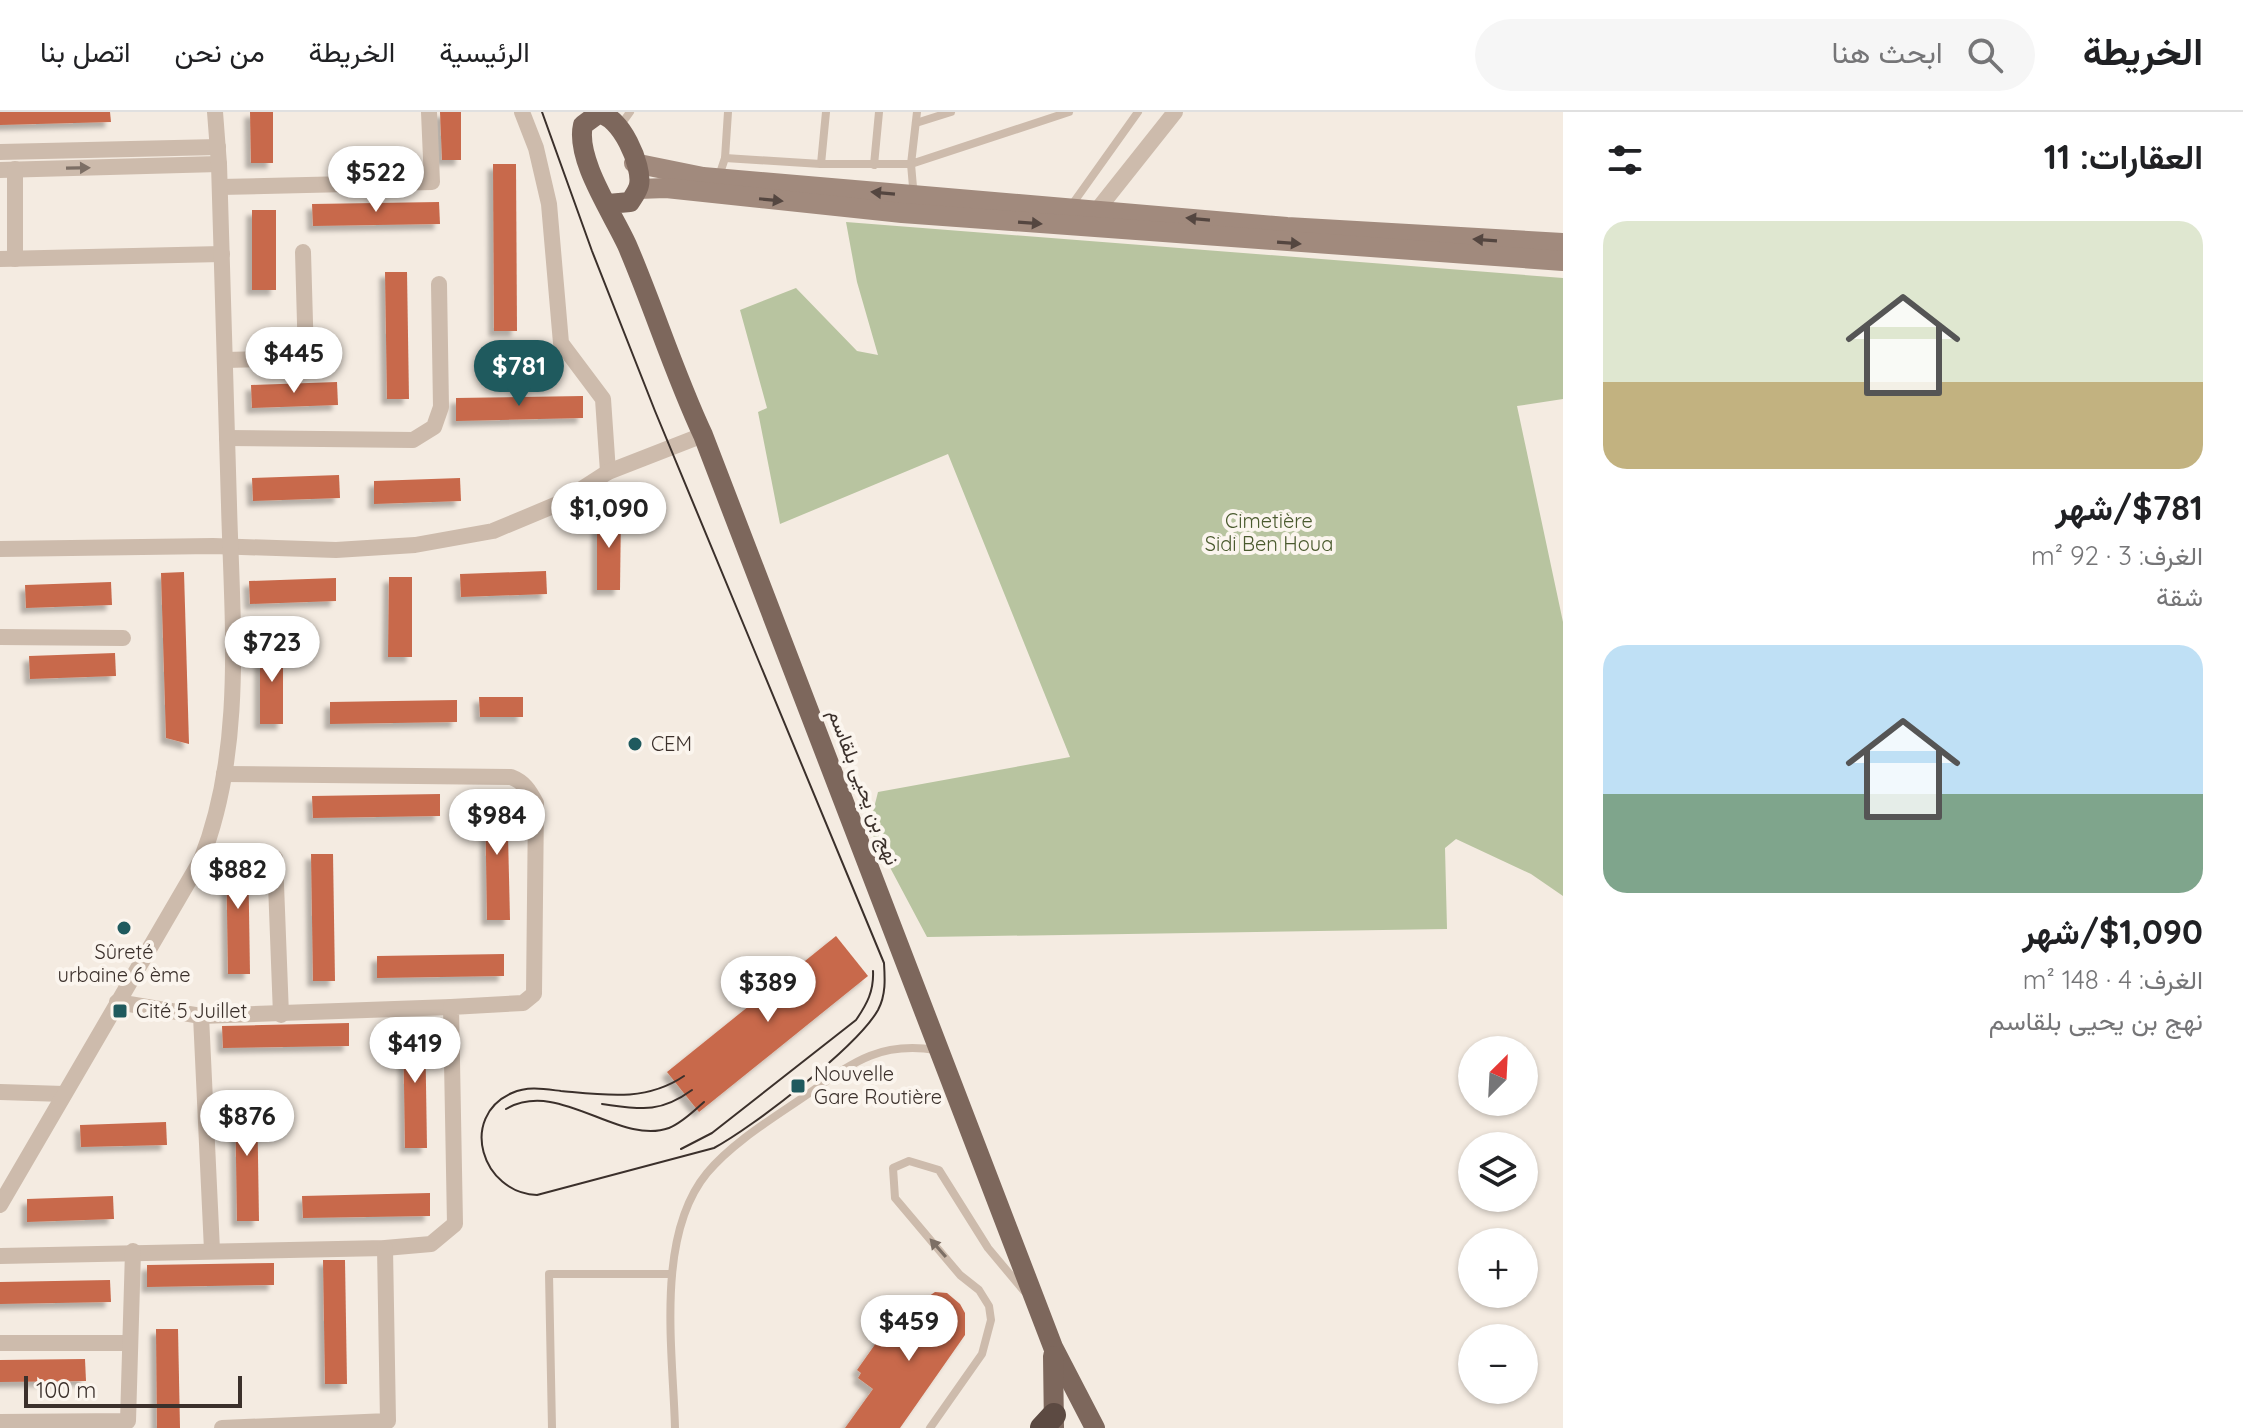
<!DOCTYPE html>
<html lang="ar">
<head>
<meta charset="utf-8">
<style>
  body { margin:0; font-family:Quicksand,Vazirmatn,sans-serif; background:#f6f6f6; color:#202124; direction:rtl; height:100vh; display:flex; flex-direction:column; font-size:30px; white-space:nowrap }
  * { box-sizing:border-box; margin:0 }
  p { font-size:26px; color:#757577 }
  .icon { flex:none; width:44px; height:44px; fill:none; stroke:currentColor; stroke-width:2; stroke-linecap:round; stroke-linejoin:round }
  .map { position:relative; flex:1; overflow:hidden; direction:ltr }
  .sheet { display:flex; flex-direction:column; background:#fff; width:680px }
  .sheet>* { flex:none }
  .needle { width:52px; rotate:24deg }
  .controls { position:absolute; left:1458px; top:924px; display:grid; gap:16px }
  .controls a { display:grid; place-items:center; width:80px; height:80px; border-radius:50%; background:#fff; box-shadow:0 2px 6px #0004; font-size:40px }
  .scale { position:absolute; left:24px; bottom:20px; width:218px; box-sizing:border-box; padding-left:8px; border:4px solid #3b302b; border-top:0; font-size:22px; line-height:28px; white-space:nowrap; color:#3b302b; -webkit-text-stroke:6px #fbf5ee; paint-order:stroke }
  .price { position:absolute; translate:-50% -68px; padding:0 18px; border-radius:28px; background:#fff; color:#222; font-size:26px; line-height:52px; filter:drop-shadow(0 2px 4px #0008) }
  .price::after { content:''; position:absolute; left:50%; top:48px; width:24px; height:18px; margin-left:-12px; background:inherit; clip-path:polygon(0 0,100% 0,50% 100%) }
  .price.active { background:#1f5a5e; color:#fff }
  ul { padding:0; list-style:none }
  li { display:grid; align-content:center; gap:16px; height:424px; padding:0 40px }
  li span { display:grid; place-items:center; height:248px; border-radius:24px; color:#555 }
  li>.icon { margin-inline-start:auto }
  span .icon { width:144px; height:144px; fill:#fffc; stroke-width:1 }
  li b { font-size:34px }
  h2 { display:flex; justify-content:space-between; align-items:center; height:96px; padding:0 40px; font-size:34px }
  header { display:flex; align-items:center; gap:48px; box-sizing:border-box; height:112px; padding:0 40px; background:#fff; border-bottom:2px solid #e0e0e0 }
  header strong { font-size:38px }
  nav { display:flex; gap:44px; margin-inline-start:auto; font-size:28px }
  .search { width:560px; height:72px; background:#f6f6f6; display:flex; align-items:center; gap:20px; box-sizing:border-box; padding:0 28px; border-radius:44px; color:#757577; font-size:30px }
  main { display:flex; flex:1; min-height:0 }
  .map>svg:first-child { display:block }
  .green { fill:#b8c4a0 }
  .building { fill:#c8694b; filter:url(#shadow) }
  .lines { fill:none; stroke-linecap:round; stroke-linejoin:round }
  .lane { stroke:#cdbbac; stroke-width:8 }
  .street { stroke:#cdbbac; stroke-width:16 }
  .secondary { stroke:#a18a7d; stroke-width:20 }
  .primary { stroke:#7d675c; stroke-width:20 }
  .highway { stroke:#5c4a42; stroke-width:24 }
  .tram { stroke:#3b302b; stroke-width:2 }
  .oneway { fill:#7d6f65 }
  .oneway2 { fill:#544640 }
  .poi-dot { fill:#1f5a5e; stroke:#fbf5ee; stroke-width:3 }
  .labels { text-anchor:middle; stroke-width:8; stroke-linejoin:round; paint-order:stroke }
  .park-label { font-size:20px; fill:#4a5a2e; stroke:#fbf5ee }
  .poi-label { font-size:20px; fill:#3b302b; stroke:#fbf5ee; text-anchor:start }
  .street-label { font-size:20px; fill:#3b302b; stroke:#fbf5ee }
</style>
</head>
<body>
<header>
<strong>الخريطة</strong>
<div class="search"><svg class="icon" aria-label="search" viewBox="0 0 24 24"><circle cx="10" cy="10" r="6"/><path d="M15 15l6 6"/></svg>ابحث هنا</div>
<nav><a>الرئيسية</a><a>الخريطة</a><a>من نحن</a><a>اتصل بنا</a></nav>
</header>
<main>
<section class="sheet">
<h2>العقارات: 11<svg class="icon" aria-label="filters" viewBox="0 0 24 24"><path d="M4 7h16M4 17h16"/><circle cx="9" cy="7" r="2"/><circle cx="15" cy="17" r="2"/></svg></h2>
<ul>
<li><span style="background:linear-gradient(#dfe7d0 65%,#c2b280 0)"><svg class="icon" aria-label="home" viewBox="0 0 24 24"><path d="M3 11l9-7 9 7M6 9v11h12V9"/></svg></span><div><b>$781/شهر</b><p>الغرف: 3 · 92 m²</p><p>شقة</p></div></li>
<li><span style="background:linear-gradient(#bfe0f5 60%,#7fa58c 0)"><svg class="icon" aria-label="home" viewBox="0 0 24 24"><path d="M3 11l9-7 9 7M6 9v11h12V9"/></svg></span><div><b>$1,090/شهر</b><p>الغرف: 4 · 148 m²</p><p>نهج بن يحيى بلقاسم</p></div></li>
</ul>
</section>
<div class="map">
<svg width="1563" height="1316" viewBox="0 0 1563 1316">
  <defs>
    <filter id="shadow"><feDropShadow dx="-5.5" dy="5.5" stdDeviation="2" flood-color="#0004"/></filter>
  </defs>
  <rect width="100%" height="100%" fill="#f4ebe1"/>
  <path class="green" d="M846,110L1563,166V287L1517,294L1563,510V784L1531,762L1456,727L1445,736L1447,817L927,825L869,716L878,680L1070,645L948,342L780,412L758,300L767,296L740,198L796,176L857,239L878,243L857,170Z"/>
  <g class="building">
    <path d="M0,0H110L111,10L0,13Z"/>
    <path d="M250,0H273V51H251Z"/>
    <path d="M440,0H461V48H442Z"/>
    <path d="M493,52H516L517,219H494Z"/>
    <path d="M439,90L440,112L313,114L312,92Z"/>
    <rect x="252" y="98" width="24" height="80"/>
    <path d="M385,160H407L409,287H387Z"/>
    <path d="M337,270L338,293L252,296L251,273Z"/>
    <path d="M583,284V306L456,309V286Z"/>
    <path d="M339,363L340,386L253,389L252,366Z"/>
    <path d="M460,366L461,389L374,392V369Z"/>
    <path d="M597,398H621L620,478H597Z"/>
    <path d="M546,459L547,482L461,485L460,462Z"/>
    <path d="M184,460L189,632L166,626L161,461Z"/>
    <path d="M389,465H412V545H388Z"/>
    <path d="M336,466V489L250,492L249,469Z"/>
    <path d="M111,470L112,493L26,496L25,473Z"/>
    <rect x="260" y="532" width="23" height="80"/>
    <path d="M115,541L116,564L30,567L29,544Z"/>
    <path d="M479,585H523V605H480Z"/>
    <path d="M457,588V610L330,612V590Z"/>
    <path d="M507,681L510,808H487L485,682Z"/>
    <path d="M440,682V704L313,706L312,684Z"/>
    <path d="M226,736H248L250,862H228Z"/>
    <path d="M311,742H333L335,869H313Z"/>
    <path d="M836,824L868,864L699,1000L667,960Z"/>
    <path d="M504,842V864L377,866V844Z"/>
    <path d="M403,910H425L427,1036H405Z"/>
    <path d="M349,911V934L223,936L222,914Z"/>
    <path d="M257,982L259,1109H237L235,983Z"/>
    <path d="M166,1010L167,1033L81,1035L80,1013Z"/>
    <path d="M430,1081V1104L303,1106L302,1084Z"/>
    <path d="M113,1084L114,1107L27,1110V1087Z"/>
    <path d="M323,1148H345L347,1272H325Z"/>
    <path d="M274,1151V1173L147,1175V1153Z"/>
    <path d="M110,1168L111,1190L0,1192V1170Z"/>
    <path d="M935,1180L947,1181L960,1192L965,1201V1223L900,1316H845L873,1277L858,1266L861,1261L857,1258L886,1217L893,1222L896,1218L919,1235L909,1204L914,1190L919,1191Z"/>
    <path d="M156,1217H178L180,1316H157Z"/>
    <path d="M85,1247L86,1269L0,1270V1248Z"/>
  </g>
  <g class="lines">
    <g class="lane">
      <path d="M917,0L911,52L1069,0"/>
      <path d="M916,11L951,0"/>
      <path d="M620,14L630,0"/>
      <path d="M725,46L728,0"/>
      <path d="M821,52L826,0"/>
      <path d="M874,53L879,0"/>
      <path d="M719,64L725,46L821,52H911L913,75L917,80"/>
      <path d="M1071,94L1138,0"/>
      <path d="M552,1316L549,1162H672"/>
      <path d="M675,1316C673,1239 655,1124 707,1061C734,1029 775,1005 808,982C852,951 879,929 936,938"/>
      <path d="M930,1316L982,1242L991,1208L989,1194L979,1178L960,1163L895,1086L893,1056L909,1049L939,1058L988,1136L1024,1179"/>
    </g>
    <g class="street">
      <path d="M522,0L536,36L549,92L561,231L603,287L608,360"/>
      <path d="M0,40L218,35"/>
      <path d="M0,58L219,52"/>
      <path d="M220,75L432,70L429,0"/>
      <path d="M1095,107L1098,97L1175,0"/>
      <path d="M0,147L222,142"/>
      <path d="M15,147V57"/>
      <path d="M225,248L306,246L303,140"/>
      <path d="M227,326L413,328L434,315L441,295L439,172"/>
      <path d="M0,437L213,434L336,438L415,433L493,419L560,391L608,360L703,323"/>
      <path d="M0,525L123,526"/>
      <path d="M275,746L281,903"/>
      <path d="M117,890L201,904L451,895"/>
      <path d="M201,904L212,1138"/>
      <path d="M0,980L64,982"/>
      <path d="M0,1093L201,748C245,637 232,509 229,393C226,279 222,166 219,52L215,0"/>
      <path d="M0,1144L385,1136L431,1132L455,1112L451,895L523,891L534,882L536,691C529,678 524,670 511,665L224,662"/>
      <path d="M0,1231H130"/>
      <path d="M0,1310L128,1309L133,1139"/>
      <path d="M222,1316L388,1309L385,1136"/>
    </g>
    <g class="secondary">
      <path d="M634,51L703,65L1287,115L1563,131"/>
      <path d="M638,77L666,76L902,101L1563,149"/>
    </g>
    <g class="primary">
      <path d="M608,92L630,90C633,85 638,79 639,73C643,54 620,2 598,2L583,13C575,47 613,102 627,133C654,196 674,261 703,323L1053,1235L1095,1316"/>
      <path d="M1053,1244L1054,1316"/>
    </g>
    <path class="highway" d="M1042,1316L1054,1303"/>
    <g class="tram">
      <path d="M542,0L592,139L655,299L884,851C885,867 886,883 878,898C857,935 753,1015 714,1036L537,1083C482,1081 458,1005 512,981C528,974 544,977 561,979C604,983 646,990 684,964"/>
      <path d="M602,992C640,997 659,1002 692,978"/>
      <path d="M506,997C559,966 619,1034 669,1016C682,1011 694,999 704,990"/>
      <path d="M681,1037L712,1021L856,908C867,892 874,879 873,859"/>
    </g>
  </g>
  <defs><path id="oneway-solid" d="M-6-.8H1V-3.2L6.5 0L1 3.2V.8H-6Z" transform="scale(2)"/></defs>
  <g class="oneway">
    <use href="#oneway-solid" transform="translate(78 56) rotate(-1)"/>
    <use href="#oneway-solid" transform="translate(938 1136) rotate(-131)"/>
  </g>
  <g class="oneway2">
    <use href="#oneway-solid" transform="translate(883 81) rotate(-175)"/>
    <use href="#oneway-solid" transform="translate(771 88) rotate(6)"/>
    <use href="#oneway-solid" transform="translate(1198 107) rotate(-175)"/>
    <use href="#oneway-solid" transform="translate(1030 111) rotate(4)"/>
    <use href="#oneway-solid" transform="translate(1485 128) rotate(-176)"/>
    <use href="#oneway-solid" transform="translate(1289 131) rotate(4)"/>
  </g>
  <g class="poi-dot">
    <circle cx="635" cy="632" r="8"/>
    <circle cx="124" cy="816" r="8"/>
    <rect x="112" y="891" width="16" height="16" rx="4"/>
    <rect x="790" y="966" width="16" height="16" rx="4"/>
  </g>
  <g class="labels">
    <g class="park-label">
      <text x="1269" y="416">Cimetière<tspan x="1269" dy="23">Sidi Ben Houa</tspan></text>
    </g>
    <g class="poi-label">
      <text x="651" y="639">CEM</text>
      <text x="124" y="847" text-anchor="middle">Sûreté<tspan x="124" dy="23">urbaine 6 ème</tspan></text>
      <text x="136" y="906">Cité 5 Juillet</text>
      <text x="814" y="969">Nouvelle<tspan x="814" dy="23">Gare Routière</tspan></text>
    </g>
    <g class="street-label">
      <text transform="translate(864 675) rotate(69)" y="7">نهج بن يحيى بلقاسم</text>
    </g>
  </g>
</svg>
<div class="controls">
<a><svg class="needle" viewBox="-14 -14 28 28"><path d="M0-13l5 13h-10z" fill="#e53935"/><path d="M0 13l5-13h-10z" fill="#757577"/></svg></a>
<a><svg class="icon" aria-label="layers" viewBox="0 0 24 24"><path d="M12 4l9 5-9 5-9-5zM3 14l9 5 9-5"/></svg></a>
<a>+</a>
<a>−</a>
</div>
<div class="scale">100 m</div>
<b class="price" style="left:376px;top:102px">$522</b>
<b class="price" style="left:294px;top:283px">$445</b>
<b class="price active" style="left:519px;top:296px">$781</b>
<b class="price" style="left:609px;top:438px">$1,090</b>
<b class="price" style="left:272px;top:572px">$723</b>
<b class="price" style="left:497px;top:745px">$984</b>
<b class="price" style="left:238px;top:799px">$882</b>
<b class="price" style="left:768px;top:912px">$389</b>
<b class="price" style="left:415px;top:973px">$419</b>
<b class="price" style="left:247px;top:1046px">$876</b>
<b class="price" style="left:909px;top:1251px">$459</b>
</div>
</main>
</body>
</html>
